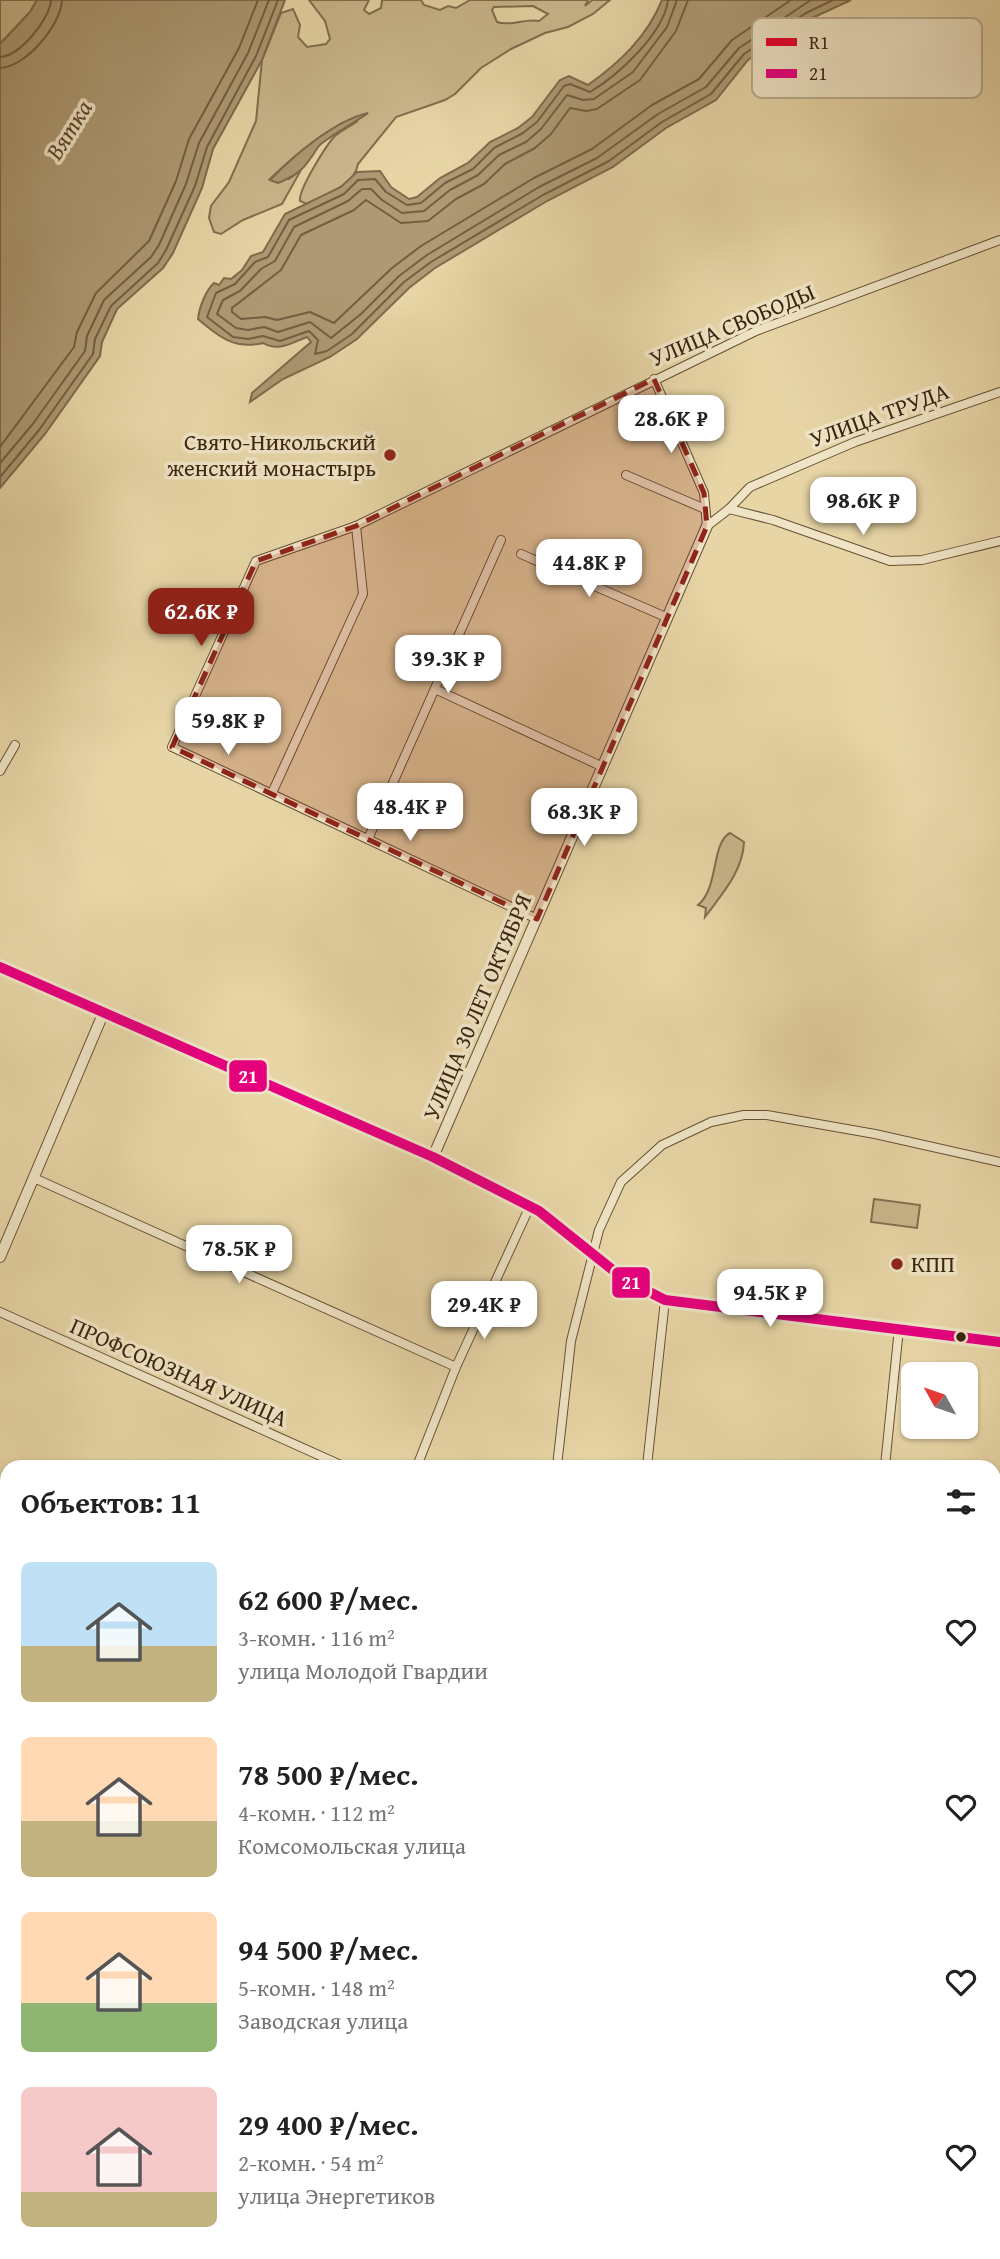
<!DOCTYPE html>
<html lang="ru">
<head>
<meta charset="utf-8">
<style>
  body { margin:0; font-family:"Gentium Book Plus",serif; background:#f6f6f6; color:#222; height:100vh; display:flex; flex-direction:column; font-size:26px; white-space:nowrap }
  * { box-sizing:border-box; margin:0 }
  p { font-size:23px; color:#767676 }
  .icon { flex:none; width:38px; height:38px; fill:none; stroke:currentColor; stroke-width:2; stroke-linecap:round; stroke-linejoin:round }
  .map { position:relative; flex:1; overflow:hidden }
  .panel { position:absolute; left:0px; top:1460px; width:1001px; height:800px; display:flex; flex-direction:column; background:#fff; border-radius:21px 21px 0 0; box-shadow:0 2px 5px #0004 }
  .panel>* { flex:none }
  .needle { width:46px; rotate:310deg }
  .buttons { position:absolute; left:901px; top:1362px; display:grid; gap:14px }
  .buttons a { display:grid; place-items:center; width:77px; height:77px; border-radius:10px; background:#fff; box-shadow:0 2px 5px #0004; font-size:35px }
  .price { position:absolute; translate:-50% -60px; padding:0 16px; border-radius:14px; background:#fff; color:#222; font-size:23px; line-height:46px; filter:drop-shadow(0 2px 4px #0008) }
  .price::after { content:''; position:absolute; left:50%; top:42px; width:21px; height:16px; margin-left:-10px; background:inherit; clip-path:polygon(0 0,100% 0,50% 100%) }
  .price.selected { background:#8f2418; color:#fff }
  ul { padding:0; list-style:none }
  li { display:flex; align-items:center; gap:21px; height:175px; padding:0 21px }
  li span { display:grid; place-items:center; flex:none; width:196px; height:140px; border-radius:10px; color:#555 }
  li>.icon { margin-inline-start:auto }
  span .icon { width:84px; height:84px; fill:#fffc; stroke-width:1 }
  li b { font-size:30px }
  h2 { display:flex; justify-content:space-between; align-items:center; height:84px; padding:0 21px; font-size:30px }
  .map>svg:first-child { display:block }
  .green { fill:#cab78c; stroke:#826e4e; stroke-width:2; fill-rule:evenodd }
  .water { fill:#ad9973; stroke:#7f6a4b; stroke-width:2 }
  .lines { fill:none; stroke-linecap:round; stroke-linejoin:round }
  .shore { stroke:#745e41; stroke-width:2 }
  .minor-casing { stroke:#665035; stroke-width:10 }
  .tertiary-casing { stroke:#665035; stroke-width:12 }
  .minor { stroke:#efe4c5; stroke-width:8 }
  .tertiary { stroke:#efe4c5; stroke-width:10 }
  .tertiary-bridge-casing { stroke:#665035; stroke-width:12; stroke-linecap:butt }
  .tertiary-bridge { stroke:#efe4c5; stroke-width:10 }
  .bus-1-casing { stroke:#efe4c5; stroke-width:16 }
  .bus-1 { stroke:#e5007d; stroke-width:10 }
  .rail-1-casing { stroke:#efe4c5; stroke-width:18 }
  .rail-1 { stroke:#e4002b; stroke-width:12 }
  .marked { fill:#8f2418; fill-opacity:0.2; stroke:#8f2418; stroke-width:5; stroke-dasharray:14 9; stroke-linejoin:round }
  .poi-dot { fill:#8f2418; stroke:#efe4c5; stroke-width:2.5 }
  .bus-dot { fill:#3b240f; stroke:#efe4c5; stroke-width:2.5 }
  .labels { text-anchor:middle; stroke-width:7; stroke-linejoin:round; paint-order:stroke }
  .street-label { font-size:23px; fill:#3b240f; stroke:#efe4c5 }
  .poi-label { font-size:23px; fill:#3b240f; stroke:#efe4c5; text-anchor:end }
  .water-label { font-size:24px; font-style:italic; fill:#5d472d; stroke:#efe4c5 }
  .key { fill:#efe4c5; stroke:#b9aa8e; stroke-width:2 }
  .key-label { font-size:19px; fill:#3b240f }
  .line-badge { stroke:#efe4c5; stroke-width:2.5 }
  .badge-label { font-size:19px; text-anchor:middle; font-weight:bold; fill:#fff }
</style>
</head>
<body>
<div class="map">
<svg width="1000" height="2259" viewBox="0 0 1000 2259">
  <rect width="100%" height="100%" fill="#e7d5a6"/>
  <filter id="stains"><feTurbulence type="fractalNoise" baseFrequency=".00286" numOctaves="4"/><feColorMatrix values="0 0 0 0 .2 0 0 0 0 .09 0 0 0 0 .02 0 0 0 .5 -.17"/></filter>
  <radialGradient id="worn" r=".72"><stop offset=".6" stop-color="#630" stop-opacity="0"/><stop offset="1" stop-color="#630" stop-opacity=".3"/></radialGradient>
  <g class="green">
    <path d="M0,0H37L30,12L0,44Z"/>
    <path d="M309,0H369L364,10L369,14L381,8L382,0H421L424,5L440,10L448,6L456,8L470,0H588L585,6L592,0H610L593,14L568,27L545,33L511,49L481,68L455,94L445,100L396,117L358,164C355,185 325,195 307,204L300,201C298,190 326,146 334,137C340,131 351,126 358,121C324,130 295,155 270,179H289L301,170L282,204L243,220L221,234L214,232L209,218L211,206L229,182L256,121L262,60L281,13L293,9L300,25L298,37L307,47L326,44L330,39L325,21ZM533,6L548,14L539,21C525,18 510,27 497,22L492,10L494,7Z"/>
    <path d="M730,833L744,842C743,871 722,894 705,917L706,908L698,905C719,888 711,843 730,833Z"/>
    <path d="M874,1199L920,1205L917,1228L871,1222Z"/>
  </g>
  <g class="water">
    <path d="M37,0H285L262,60L213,149L202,188L173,253L163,268L117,309L102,342L100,356L45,434L0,488V44L30,12Z"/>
    <path d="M662,0H851L810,19L748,60L716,100L666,128L613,167L547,201L435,268L409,288L357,339L330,357L283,379L250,402L252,393L311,342L307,337C291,343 279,352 263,343C235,350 219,337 198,319C199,308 206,290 214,283L219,285L224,278L231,279L242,270L251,256L263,252L285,214L341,187L357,172L380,171L391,187L409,199L417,197L440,178L468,163L490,142L518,128L532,117L560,80L569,76L588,85C619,63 647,37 662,0Z"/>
    <path d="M368,113C359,120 321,141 318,147C306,166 301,174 278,183L270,180C294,155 334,121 368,113Z"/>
  </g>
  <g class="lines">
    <g class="shore">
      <path d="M668,0C664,34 617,76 590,92L570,84L564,86L537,122L523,133L494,148L473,169L445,183L421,203L407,205L386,192L375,179L358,180L344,194L289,220L268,257L255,262L235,284L216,293L207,317L233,337L248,339L263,336L280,341L309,331L318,340L315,354L327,351L352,334L404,282L431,262L543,195L609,161L662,122L711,94L744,54L806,13L833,0"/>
      <path d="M677,0L667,27L633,72L594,99L583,100L567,95L541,129L526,142L499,155L478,175L450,190L424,211L402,213L382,200L371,189H362L348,201L294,227L275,261L261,269L240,291L223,300L217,314L236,328L248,330L264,327L278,332L310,322L331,338L361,314L399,276L427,255L539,187L597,158L658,114L706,87L739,48L811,0"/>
      <path d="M688,0L676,31L640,80L597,109L586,111L570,108L551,134L535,148L505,164L484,184L456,199L428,221L401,223L366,200L354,210L301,235L281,270L232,308V312L241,319L265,317L277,320L310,312L334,323L392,268L421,246L534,178L592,149L652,105L699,79L732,40L791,0"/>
      <path d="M0,57C20,56 50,19 51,0"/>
      <path d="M0,68C26,67 61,25 62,0"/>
      <path d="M0,447L74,347L77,332L96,293L149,241L176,181L189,139L239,48L258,0"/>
      <path d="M0,463L32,425L85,351L87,336L104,300L151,257L159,245L186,184L199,143L248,53L269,0"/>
      <path d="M0,477L39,430L93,354L95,339L111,306L158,263L166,250L195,186L207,147L256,56L278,0"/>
    </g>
    <defs>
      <g id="minor">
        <path d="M654,379L704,493L707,526L729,509L750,487L855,442L1000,392"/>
        <path d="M626,475L705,509"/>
        <path d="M729,509L773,520L890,561L922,560L1000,541"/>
        <path d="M521,554L668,618"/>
        <path d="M435,689L603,767"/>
        <path d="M0,771L15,745"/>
        <path d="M272,793L363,594L356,526"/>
        <path d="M368,839L501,540"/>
        <path d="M537,919L172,747L256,561L356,526L756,331L1000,240"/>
        <path d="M0,967L103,1014"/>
        <path d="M34,1178L456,1367"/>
        <path d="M0,1312L343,1466"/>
        <path d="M417,1466L456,1367L530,1206"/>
        <path d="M557,1466L571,1341L599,1230L621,1182L662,1145L711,1122L744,1115H767L875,1134L1000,1162"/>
        <path d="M647,1466L665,1300"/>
        <path d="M885,1466L899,1328"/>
        <path d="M994,1698L1000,1699"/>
        <path d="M994,2251L1000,2252"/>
        <path d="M800,2259V2252"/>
      </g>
      <g id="tertiary">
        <path d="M433,1157L707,526"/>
        <path d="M0,1257L103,1014L433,1157L539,1211L581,1243"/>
        <path d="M600,1260L635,1286L674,1302L1000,1342"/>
      </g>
    </defs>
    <use href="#minor" class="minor-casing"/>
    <use href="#tertiary" class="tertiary-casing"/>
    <use href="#minor" class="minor"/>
    <use href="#tertiary" class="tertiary"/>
    <defs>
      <path id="tertiary-bridge" d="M581,1243L600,1260"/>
    </defs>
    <use href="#tertiary-bridge" class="tertiary-bridge-casing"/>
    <use href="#tertiary-bridge" class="tertiary-bridge"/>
    <defs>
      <path id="bus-1" d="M0,967L433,1157L539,1211L624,1279L665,1300L1000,1342"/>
    </defs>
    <use href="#bus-1" class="bus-1-casing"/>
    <use href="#bus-1" class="bus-1"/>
    <defs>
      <path id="rail-1" d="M994,1810L1000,1755"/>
    </defs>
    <use href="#rail-1" class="rail-1-casing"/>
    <use href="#rail-1" class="rail-1"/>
  </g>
  <path class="marked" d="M654,379L704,493L707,526L537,919L172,747L256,561L356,526Z"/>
  <g class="poi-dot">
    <circle cx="390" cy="455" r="7"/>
    <circle cx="897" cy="1264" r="7"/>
  </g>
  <circle class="bus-dot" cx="961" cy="1337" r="6"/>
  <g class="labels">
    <g class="street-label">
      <text transform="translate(732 325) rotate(-23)" y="8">УЛИЦА СВОБОДЫ</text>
      <text transform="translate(879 415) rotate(-20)" y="8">УЛИЦА ТРУДА</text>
      <text transform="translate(477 1007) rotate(-67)" y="8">УЛИЦА 30 ЛЕТ ОКТЯБРЯ</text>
      <text transform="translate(179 1372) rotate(24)" y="8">ПРОФСОЮЗНАЯ УЛИЦА</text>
    </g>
    <g class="poi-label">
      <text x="376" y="450">Свято-Никольский<tspan x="376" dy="26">женский монастырь</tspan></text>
      <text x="911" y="1272" text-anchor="start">КПП</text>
    </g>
    <g class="water-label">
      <text transform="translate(69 130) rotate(-58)" y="8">Вятка</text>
    </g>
  </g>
  <rect x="752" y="18" width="230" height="80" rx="10" class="key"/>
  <rect x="766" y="38" width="31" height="8" fill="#e4002b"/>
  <rect x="766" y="69" width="31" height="9" fill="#e5007d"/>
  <g class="key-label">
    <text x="809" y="49">R1</text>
    <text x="809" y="80">21</text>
  </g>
  <g class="line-badge">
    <rect x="228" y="1059" width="40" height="34" rx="7" fill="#e5007d"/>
    <rect x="611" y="1266" width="40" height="33" rx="7" fill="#e5007d"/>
  </g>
  <g class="badge-label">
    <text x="248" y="1083">21</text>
    <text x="631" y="1289">21</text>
  </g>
  <rect width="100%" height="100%" filter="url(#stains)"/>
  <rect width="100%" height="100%" fill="url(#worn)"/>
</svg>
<div class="buttons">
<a><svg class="needle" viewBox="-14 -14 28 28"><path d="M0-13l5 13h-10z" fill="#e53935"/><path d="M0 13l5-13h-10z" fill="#767676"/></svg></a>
</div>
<b class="price" style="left:671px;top:455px">28.6K ₽</b>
<b class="price" style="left:863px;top:537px">98.6K ₽</b>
<b class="price" style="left:589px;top:599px">44.8K ₽</b>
<b class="price selected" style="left:201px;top:648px">62.6K ₽</b>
<b class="price" style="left:448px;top:695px">39.3K ₽</b>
<b class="price" style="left:228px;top:757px">59.8K ₽</b>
<b class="price" style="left:410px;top:843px">48.4K ₽</b>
<b class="price" style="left:584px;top:848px">68.3K ₽</b>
<b class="price" style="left:239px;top:1285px">78.5K ₽</b>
<b class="price" style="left:770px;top:1329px">94.5K ₽</b>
<b class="price" style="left:484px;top:1341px">29.4K ₽</b>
<section class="panel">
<h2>Объектов: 11<svg class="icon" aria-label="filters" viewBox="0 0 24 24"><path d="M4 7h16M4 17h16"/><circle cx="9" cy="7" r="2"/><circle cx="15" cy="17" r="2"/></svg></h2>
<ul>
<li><span style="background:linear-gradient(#bfe0f5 60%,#c2b280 0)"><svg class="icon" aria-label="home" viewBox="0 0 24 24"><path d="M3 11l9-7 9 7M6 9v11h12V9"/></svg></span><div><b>62 600 ₽/мес.</b><p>3-комн. · 116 m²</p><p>улица Молодой Гвардии</p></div><svg class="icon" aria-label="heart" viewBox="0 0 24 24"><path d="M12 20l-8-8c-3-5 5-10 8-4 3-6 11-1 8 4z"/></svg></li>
<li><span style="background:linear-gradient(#ffd9b3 60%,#c2b280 0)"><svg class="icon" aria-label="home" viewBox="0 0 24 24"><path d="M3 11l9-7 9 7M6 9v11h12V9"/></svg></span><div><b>78 500 ₽/мес.</b><p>4-комн. · 112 m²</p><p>Комсомольская улица</p></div><svg class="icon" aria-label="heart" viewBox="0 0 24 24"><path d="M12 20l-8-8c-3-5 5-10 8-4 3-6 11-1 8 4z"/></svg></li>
<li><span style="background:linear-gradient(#ffd9b3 65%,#8fb573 0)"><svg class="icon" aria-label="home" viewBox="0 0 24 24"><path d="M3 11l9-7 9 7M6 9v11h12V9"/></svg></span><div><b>94 500 ₽/мес.</b><p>5-комн. · 148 m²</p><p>Заводская улица</p></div><svg class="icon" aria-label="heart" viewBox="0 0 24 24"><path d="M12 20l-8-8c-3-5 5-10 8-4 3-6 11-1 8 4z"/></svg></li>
<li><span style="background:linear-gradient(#f6c9c9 75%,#c2b280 0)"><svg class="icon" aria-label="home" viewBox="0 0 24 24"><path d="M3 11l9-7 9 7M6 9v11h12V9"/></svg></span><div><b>29 400 ₽/мес.</b><p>2-комн. · 54 m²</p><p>улица Энергетиков</p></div><svg class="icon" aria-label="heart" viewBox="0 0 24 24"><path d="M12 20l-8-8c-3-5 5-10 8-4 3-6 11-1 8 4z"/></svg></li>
</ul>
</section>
</div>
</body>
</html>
